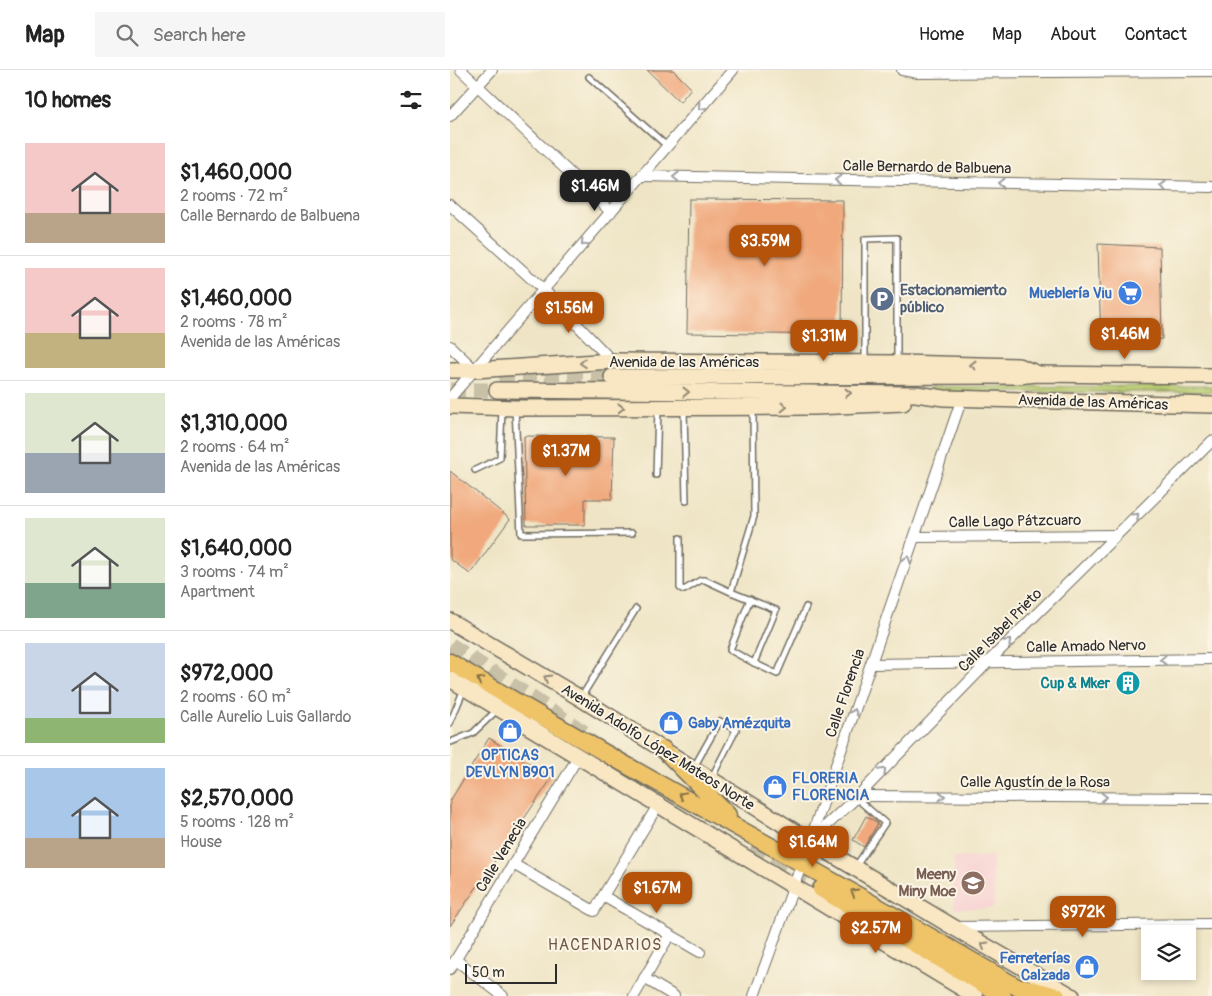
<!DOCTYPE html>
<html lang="en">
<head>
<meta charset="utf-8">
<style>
  body { margin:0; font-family:Pangolin,sans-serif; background:#f6f6f6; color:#222; height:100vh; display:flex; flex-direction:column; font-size:19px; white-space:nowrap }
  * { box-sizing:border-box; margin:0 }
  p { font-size:16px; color:#767676 }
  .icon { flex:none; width:28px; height:28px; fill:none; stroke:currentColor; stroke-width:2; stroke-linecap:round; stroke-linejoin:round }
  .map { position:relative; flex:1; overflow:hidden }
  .side { display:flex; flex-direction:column; background:#fff; width:450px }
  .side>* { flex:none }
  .controls { position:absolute; left:691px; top:855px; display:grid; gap:10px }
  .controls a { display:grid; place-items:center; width:55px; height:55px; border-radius:0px; background:#fff; box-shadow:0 2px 8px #0003; font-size:25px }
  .scale { position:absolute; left:15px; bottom:12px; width:92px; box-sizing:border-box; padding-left:5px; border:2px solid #2b2b2b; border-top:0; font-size:14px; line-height:18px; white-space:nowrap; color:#2b2b2b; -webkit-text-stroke:4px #fcf5e5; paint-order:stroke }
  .price { position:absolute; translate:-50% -42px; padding:0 11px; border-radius:10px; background:#b45309; color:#fff; font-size:16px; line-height:32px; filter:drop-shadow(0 1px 2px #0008) }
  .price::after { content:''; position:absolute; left:50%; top:30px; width:15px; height:11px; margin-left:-8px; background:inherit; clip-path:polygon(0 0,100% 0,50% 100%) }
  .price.selected { background:#222; color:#fff }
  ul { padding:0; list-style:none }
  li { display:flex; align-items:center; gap:15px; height:125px; padding:0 25px }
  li+li { border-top:1px solid #e0e0e0 }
  li span { display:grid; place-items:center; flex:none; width:140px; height:100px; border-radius:0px; color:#555 }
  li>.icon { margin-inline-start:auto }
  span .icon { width:60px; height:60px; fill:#fffc; stroke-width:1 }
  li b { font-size:21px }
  h2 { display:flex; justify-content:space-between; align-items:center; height:60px; padding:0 25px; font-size:21px }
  header { display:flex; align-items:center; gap:30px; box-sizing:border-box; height:70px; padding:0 25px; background:#fff; border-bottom:1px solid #e0e0e0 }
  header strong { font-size:24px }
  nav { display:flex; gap:28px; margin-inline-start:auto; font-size:18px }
  .search { width:350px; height:45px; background:#f6f6f6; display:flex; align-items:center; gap:12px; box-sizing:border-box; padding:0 18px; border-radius:0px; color:#767676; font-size:19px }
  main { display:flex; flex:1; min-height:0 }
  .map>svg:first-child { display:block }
  .built { fill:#f7cfd1 }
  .green { fill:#b5c96d; stroke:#707a4c }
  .building { fill:#f0a87c }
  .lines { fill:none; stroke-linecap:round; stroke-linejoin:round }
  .secondary-tunnel { stroke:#c8c0a7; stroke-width:15; stroke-dasharray:15 8; stroke-linecap:butt }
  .primary-tunnel { stroke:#c8c0a7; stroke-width:16; stroke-dasharray:16 8; stroke-linecap:butt }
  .lane-casing { stroke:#706c61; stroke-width:8 }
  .street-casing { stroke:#706c61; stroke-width:12 }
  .secondary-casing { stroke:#706c61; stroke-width:18 }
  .primary-casing { stroke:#706c61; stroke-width:19 }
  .lane { stroke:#fff; stroke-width:5 }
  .street { stroke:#fff; stroke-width:10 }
  .secondary { stroke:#f9e7c3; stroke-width:15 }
  .primary { stroke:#efc469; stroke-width:16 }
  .oneway { stroke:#a0a0a0 }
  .oneway2 { stroke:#928977 }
  .oneway3 { stroke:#837047 }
  .labels { text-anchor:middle; stroke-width:4; stroke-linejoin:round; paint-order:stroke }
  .street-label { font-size:15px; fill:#2b2b2b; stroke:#fcf5e5 }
  .service-label { font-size:15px; font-weight:bold; fill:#4e5e75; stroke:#fcf5e5; text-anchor:start }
  .shop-label { font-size:15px; font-weight:bold; fill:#366cbe; stroke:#fcf5e5; text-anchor:end }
  .culture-label { font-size:15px; font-weight:bold; fill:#0d838f; stroke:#fcf5e5; text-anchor:end }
  .education-label { font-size:15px; font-weight:bold; fill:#785e54; stroke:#fcf5e5; text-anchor:end }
  .neighbourhood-label { font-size:16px; letter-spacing:1px; fill:#705747; stroke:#fcf5e5 }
</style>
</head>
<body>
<header>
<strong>Map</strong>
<div class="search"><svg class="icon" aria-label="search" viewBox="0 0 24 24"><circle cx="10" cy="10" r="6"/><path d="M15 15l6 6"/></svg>Search here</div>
<nav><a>Home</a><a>Map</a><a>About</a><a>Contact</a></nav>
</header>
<main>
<section class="side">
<h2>10 homes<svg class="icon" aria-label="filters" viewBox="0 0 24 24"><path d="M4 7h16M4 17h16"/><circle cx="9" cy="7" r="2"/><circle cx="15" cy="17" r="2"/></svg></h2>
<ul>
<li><span style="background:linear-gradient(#f6c9c9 70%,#b9a48a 0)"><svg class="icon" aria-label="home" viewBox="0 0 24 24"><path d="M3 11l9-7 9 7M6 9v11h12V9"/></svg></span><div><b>$1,460,000</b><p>2 rooms · 72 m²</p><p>Calle Bernardo de Balbuena</p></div></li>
<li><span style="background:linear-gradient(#f6c9c9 65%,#c2b280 0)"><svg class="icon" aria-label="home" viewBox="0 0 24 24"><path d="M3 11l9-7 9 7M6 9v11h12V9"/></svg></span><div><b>$1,460,000</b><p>2 rooms · 78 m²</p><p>Avenida de las Américas</p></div></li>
<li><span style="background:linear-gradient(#dfe7d0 60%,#9aa5b1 0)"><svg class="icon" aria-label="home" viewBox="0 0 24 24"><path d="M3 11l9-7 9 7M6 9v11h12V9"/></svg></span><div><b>$1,310,000</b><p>2 rooms · 64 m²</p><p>Avenida de las Américas</p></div></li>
<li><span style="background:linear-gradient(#dfe7d0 65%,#7fa58c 0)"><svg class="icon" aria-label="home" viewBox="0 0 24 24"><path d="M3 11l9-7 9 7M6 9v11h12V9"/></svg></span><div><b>$1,640,000</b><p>3 rooms · 74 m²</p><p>Apartment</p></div></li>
<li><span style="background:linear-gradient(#c9d6e8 75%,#8fb573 0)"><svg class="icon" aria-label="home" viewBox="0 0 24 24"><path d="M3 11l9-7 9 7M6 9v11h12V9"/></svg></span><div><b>$972,000</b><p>2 rooms · 60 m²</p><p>Calle Aurelio Luis Gallardo</p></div></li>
<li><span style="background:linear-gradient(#a9c7e8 70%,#b9a48a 0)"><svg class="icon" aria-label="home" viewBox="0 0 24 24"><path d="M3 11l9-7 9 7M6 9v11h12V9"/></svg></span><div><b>$2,570,000</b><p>5 rooms · 128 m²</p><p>House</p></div></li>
</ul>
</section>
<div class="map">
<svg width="762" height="926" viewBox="0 0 762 926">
  <rect width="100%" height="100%" fill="#fcf5e5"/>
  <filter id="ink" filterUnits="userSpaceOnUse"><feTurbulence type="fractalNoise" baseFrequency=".02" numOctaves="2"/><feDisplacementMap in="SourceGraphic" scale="10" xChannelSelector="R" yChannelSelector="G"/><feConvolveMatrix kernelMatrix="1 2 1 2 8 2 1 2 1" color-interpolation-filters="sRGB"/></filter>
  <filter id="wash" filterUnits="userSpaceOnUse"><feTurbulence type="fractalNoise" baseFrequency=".0096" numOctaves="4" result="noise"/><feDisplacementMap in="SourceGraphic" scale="20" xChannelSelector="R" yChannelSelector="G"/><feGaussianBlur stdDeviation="1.12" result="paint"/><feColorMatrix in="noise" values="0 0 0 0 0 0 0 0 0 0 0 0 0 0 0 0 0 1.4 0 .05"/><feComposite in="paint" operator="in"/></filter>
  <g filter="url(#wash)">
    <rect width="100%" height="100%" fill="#efe5c6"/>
    <path class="built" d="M542,786L544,838L504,839V788Z"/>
    <path class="green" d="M762,316V322H480L479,320L480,317Z"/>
    <g id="blocks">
      <g class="building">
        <path d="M197,0H223L241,18L230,32Z"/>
        <path d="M239,129L393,130L392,265L237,263Z"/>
        <path d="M648,174L710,177L712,269L651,273Z"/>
        <path d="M74,366L164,367L162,429H135V455H76Z"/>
        <path d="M0,401L60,449L20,504L0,489Z"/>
        <path d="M39,668L102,708L0,856V731Z"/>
        <path d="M416,746L428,753L414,777L403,770Z"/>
      </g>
    </g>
  </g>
  <g filter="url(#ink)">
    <use href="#blocks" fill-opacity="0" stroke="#706c61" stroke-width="1"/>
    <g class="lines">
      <g class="secondary-tunnel">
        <path d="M49,304L162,307"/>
        <path d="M0,320H47"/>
      </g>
      <g class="primary-tunnel">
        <path d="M0,575L136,664"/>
        <path d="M303,774L371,819"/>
      </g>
      <defs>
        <g id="lane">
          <path d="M139,7L217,76"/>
          <path d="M415,292V169L447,168V292"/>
          <path d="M65,339L71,464L182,463"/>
          <path d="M234,339L236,431"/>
          <path d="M25,400L50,388L52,339"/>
          <path d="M206,405L208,338"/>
          <path d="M230,468V518L234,520L251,510H255L281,522L304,446L303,340"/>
          <path d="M281,522L326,540L304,593L327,604L356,537"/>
          <path d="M300,529L280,580L304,593"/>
          <path d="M132,626L186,539"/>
          <path d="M0,653L14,619"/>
          <path d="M1,672L23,663L47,640"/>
          <path d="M244,697L270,651L286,660L261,709"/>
          <path d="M406,796L435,753L406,728"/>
        </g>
        <g id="street">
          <path d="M11,0L161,142"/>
          <path d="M452,0L468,3L762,1"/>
          <path d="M0,46L42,0"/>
          <path d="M192,106L762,117"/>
          <path d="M0,135L94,220L162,291"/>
          <path d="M0,276L25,300"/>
          <path d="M0,328L283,0"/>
          <path d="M465,467L666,465"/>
          <path d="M421,594L762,589"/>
          <path d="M408,726L762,728"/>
          <path d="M362,769L408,726L538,592L762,371"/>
          <path d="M63,794L144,841L208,735"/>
          <path d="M153,826L250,882"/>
          <path d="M504,857L762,854"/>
          <path d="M6,890L53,926"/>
          <path d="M0,899L128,687"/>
          <path d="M194,908L224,926"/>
          <path d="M184,926L219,866"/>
          <path d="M304,926L360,771L512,328"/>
        </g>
        <g id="secondary">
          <path d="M0,300H25L162,291L447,293L568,296L586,303"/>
          <path d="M162,307L567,306L587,304L762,306"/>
          <path d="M47,320L466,324L494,328L762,335"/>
          <path d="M0,336L65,338L365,337L453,333"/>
          <path d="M0,551L130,628L360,771L503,857L622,926"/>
          <path d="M0,609L525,926"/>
        </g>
        <g id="primary">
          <path d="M0,592C191,708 390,811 582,926"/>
          <path d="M213,679L278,745"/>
          <path d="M371,819L553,926"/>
          <path d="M573,917L607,926"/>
        </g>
      </defs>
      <use href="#lane" class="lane-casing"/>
      <use href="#street" class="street-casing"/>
      <use href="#secondary" class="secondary-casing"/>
      <use href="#primary" class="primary-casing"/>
      <use href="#lane" class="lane"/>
      <use href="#street" class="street"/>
      <use href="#secondary" class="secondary"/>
      <use href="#primary" class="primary"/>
    </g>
    <defs><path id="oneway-chevron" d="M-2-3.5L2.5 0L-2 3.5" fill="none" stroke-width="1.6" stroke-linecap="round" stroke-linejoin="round" transform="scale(1.25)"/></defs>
    <g class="oneway">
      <use href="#oneway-chevron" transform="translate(251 37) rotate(131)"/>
      <use href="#oneway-chevron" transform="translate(226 107) rotate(-179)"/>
      <use href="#oneway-chevron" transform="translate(388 110) rotate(-179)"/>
      <use href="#oneway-chevron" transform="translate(551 113) rotate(-179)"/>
      <use href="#oneway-chevron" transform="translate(713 116) rotate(-179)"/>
      <use href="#oneway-chevron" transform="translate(134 173) rotate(131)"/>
      <use href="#oneway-chevron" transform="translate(686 446) rotate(-44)"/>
      <use href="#oneway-chevron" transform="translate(457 489) rotate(-71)"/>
      <use href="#oneway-chevron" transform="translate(558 572) rotate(-45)"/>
      <use href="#oneway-chevron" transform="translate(713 590) rotate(179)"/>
      <use href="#oneway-chevron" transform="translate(404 642) rotate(-71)"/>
      <use href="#oneway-chevron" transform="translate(433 701) rotate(-46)"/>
      <use href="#oneway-chevron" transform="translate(492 726)"/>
      <use href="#oneway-chevron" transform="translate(654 727)"/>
    </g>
    <g class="oneway2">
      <use href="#oneway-chevron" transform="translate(133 293) rotate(176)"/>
      <use href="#oneway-chevron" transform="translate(523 295) rotate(-179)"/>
      <use href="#oneway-chevron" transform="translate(236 322)"/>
      <use href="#oneway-chevron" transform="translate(398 323)"/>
      <use href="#oneway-chevron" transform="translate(334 337)"/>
      <use href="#oneway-chevron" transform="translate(171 338)"/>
      <use href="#oneway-chevron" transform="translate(97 608) rotate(-149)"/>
      <use href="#oneway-chevron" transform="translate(534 875) rotate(-150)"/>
    </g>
    <g class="oneway3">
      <use href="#oneway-chevron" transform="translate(30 610) rotate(-149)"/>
      <use href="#oneway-chevron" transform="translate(232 725) rotate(-151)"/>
      <use href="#oneway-chevron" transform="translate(404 822) rotate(-150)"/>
    </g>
  </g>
  <defs>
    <symbol id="supermarket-disc" viewBox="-11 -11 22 22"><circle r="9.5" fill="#3f7fe0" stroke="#fcf5e5"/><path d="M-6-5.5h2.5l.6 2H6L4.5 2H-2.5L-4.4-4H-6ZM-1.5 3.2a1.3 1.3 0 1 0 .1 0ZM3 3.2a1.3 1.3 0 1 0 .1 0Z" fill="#fff"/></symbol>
    <symbol id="parking-disc" viewBox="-11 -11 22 22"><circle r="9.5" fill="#5c6f8a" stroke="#fcf5e5"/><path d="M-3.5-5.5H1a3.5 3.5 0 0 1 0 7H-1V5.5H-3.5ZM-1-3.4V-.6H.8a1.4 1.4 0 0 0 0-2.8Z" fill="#fff"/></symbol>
    <symbol id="building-disc" viewBox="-11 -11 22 22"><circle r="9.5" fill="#0f9aa8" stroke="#fcf5e5"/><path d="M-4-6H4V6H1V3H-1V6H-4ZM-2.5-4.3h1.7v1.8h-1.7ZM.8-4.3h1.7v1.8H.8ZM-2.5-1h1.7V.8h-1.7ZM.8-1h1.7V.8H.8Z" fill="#fff"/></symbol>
    <symbol id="shop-disc" viewBox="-11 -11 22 22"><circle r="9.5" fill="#3f7fe0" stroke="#fcf5e5"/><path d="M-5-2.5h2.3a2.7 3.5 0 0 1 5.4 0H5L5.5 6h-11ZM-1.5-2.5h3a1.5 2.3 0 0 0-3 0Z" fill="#fff"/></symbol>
    <symbol id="school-disc" viewBox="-11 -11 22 22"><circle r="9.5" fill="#8d6e63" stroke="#fcf5e5"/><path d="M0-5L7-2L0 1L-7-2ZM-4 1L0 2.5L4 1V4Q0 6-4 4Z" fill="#fff"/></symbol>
  </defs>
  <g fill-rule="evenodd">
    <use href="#supermarket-disc" x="666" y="209" width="28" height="28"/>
    <use href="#parking-disc" x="418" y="215" width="28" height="28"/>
    <use href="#building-disc" x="664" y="599" width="28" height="28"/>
    <use href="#shop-disc" x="207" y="639" width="28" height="28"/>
    <use href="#shop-disc" x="46" y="647" width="28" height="28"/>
    <use href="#shop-disc" x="311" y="703" width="28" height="28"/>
    <use href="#school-disc" x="509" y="799" width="28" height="28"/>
    <use href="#shop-disc" x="623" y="883" width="28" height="28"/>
  </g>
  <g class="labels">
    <g class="street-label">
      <text transform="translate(477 97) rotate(1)" y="5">Calle Bernardo de Balbuena</text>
      <text x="234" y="297">Avenida de las Américas</text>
      <text transform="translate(643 332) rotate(2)" y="5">Avenida de las Américas</text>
      <text transform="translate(565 451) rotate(-1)" y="5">Calle Lago Pátzcuaro</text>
      <text transform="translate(550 560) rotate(-45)" y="5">Calle Isabel Prieto</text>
      <text transform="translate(636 576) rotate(-1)" y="5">Calle Amado Nervo</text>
      <text transform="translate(395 623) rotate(-71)" y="5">Calle Florencia</text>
      <text transform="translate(208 677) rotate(32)" y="5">Avenida Adolfo López Mateos Norte</text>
      <text x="585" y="717">Calle Agustín de la Rosa</text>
      <text transform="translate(51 785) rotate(-59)" y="5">Calle Venecia</text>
    </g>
    <g class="service-label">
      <text x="450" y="225">Estacionamiento<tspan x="450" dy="17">público</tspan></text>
    </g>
    <g class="shop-label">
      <text x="662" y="228">Mueblería Viu</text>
      <text x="238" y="658" text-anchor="start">Gaby Amézquita</text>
      <text x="60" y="690" text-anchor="middle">OPTICAS<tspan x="60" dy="17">DEVLYN B901</tspan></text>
      <text x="342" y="713" text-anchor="start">FLORERIA<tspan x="342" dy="17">FLORENCIA</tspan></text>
      <text x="620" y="893">Ferreterías<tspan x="620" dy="17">Calzada</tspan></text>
    </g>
    <g class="culture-label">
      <text x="660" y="618">Cup &amp; Mker</text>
    </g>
    <g class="education-label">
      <text x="506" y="809">Meeny<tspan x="506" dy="17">Miny Moe</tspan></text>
    </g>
    <g class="neighbourhood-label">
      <text x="155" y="880">HACENDARIOS</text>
    </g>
  </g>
</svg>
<div class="controls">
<a><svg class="icon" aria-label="layers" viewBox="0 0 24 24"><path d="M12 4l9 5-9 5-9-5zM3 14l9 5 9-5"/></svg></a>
</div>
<div class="scale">50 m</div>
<b class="price selected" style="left:145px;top:142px">$1.46M</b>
<b class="price" style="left:315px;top:197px">$3.59M</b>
<b class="price" style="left:119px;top:264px">$1.56M</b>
<b class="price" style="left:675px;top:290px">$1.46M</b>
<b class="price" style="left:374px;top:292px">$1.31M</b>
<b class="price" style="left:116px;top:407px">$1.37M</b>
<b class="price" style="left:363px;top:798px">$1.64M</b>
<b class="price" style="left:207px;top:844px">$1.67M</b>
<b class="price" style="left:633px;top:868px">$972K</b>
<b class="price" style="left:426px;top:884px">$2.57M</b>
</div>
</main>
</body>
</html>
